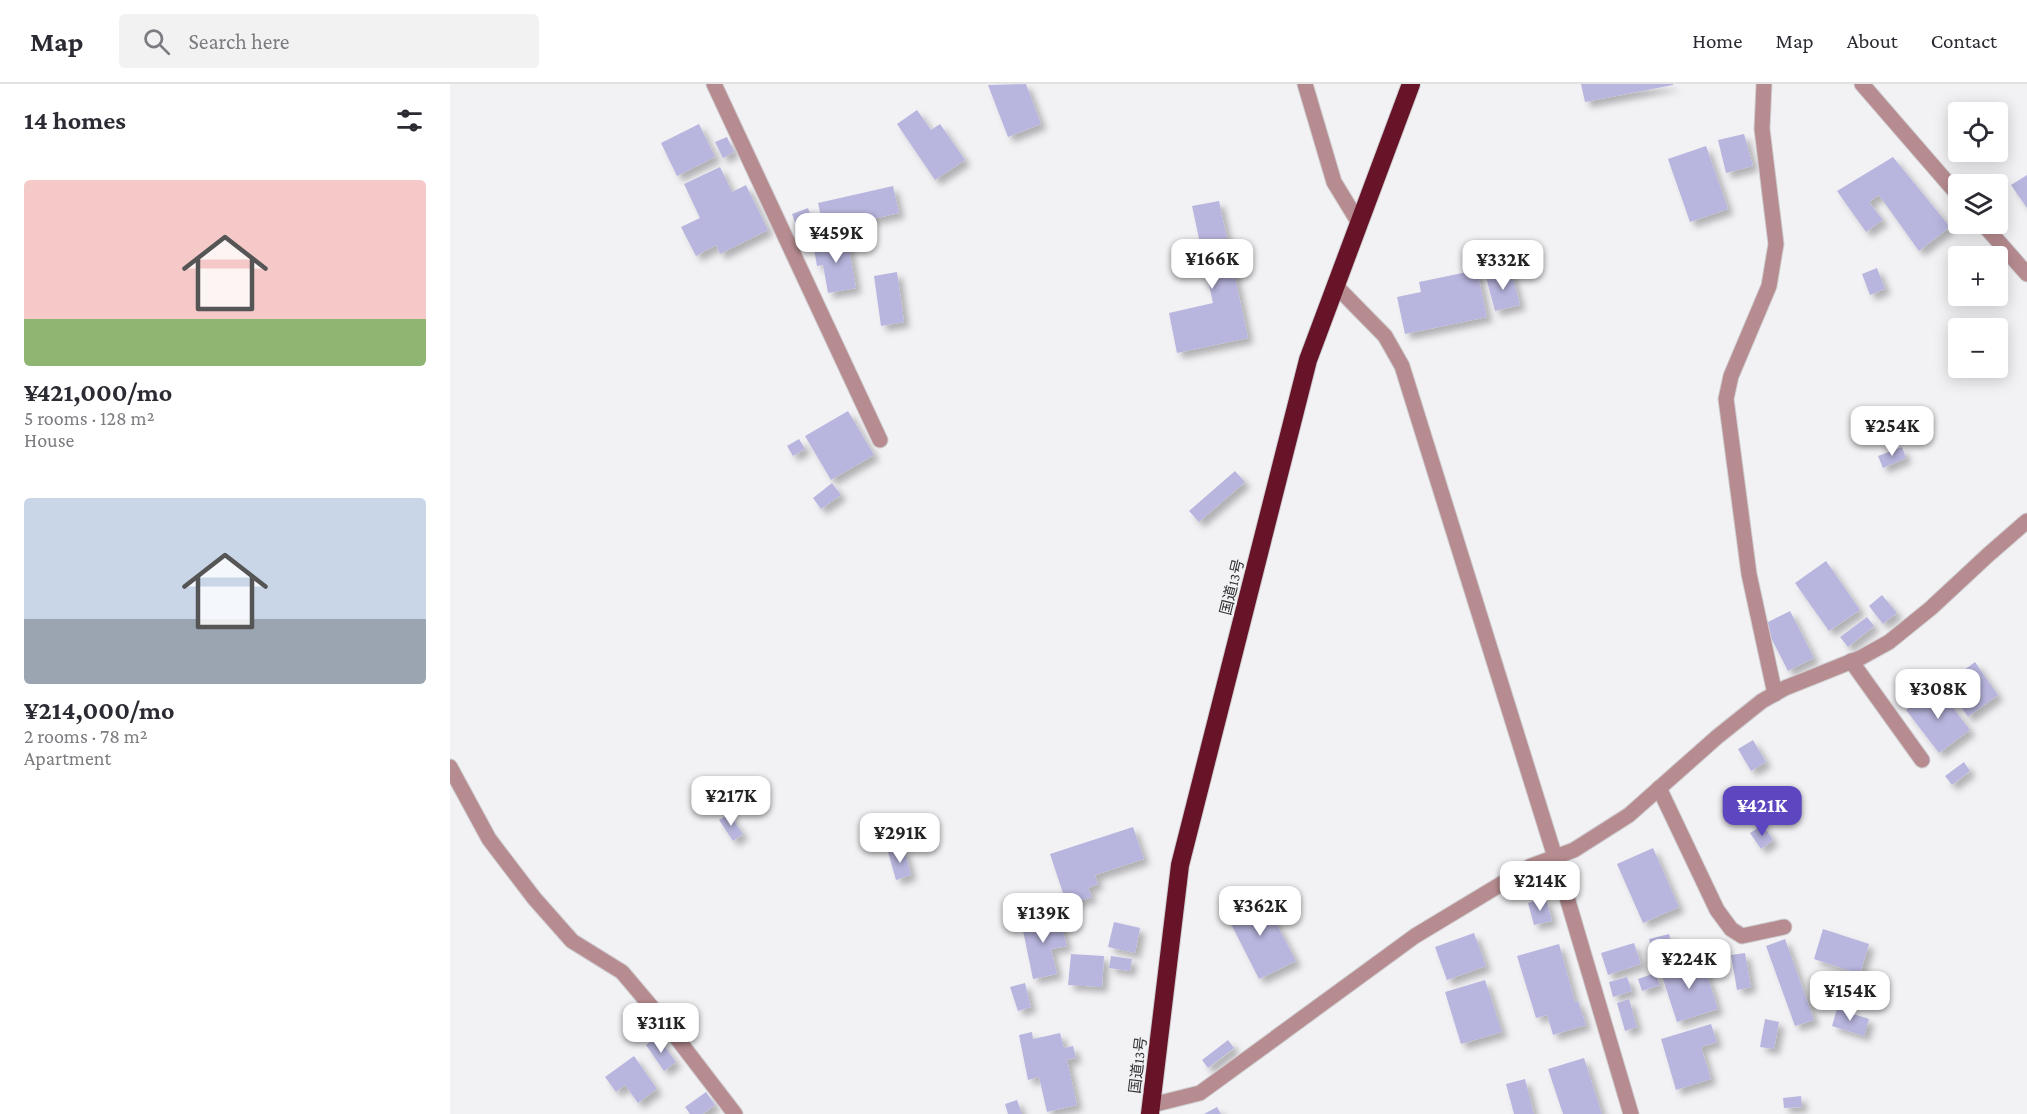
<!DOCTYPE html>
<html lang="en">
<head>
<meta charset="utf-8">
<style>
  body { margin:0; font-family:"Crimson Pro","Noto Sans JP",serif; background:#f2f2f3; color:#2b2b33; height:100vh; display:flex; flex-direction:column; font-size:22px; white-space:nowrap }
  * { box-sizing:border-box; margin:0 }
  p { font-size:20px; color:#7c7c81 }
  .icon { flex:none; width:33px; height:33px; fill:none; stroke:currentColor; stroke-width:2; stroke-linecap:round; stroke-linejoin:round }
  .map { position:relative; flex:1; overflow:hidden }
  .drawer { display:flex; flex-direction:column; background:#fff; width:450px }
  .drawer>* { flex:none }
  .controls { position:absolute; left:1498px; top:18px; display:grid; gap:12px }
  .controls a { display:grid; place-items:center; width:60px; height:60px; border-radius:6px; background:#fff; box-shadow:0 3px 15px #0003; font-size:30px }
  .price { position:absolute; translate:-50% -51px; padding:0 14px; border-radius:12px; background:#fff; color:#222; font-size:20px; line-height:39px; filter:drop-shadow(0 2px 3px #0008) }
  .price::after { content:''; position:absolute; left:50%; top:36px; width:18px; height:14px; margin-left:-9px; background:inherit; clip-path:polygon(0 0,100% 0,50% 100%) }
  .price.on { background:#5d46bf; color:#fff }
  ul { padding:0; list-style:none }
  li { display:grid; align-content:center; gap:12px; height:318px; padding:0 24px }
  li span { display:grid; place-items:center; height:186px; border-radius:6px; color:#555 }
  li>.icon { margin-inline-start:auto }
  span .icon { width:108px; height:108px; fill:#fffc; stroke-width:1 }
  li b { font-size:26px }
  h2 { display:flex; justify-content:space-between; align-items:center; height:72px; padding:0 24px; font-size:26px }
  header { display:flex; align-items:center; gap:36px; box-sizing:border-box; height:84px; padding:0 30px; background:#fff; border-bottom:2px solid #e1e1e2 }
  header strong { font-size:28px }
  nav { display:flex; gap:33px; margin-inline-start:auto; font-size:21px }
  .search { width:420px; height:54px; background:#f2f2f3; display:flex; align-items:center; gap:15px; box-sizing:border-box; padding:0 21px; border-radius:6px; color:#7c7c81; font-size:22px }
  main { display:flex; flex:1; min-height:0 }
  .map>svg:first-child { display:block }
  .building { fill:#b8b5de; filter:url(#shadow) }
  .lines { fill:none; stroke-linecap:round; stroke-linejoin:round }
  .minor-casing { stroke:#cfcfd2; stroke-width:17 }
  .highway-casing { stroke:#cfcfd2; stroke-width:20 }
  .minor { stroke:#b78c90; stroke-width:15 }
  .highway { stroke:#671328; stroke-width:18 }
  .labels { text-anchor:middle; stroke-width:4.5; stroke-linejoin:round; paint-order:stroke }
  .street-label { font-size:15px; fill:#323234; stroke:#f2f2f5 }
</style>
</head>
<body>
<header>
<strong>Map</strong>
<div class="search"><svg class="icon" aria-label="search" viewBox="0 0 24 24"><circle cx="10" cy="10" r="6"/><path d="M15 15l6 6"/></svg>Search here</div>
<nav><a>Home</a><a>Map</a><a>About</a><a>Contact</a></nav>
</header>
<main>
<section class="drawer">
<h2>14 homes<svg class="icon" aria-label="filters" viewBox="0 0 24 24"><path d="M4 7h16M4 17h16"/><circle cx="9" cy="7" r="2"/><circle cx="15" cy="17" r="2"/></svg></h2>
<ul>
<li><span style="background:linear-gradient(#f6c9c9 75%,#8fb573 0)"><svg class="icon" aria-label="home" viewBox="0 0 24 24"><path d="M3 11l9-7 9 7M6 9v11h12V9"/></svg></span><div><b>¥421,000/mo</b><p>5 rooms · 128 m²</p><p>House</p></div></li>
<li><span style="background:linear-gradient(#c9d6e8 65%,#9aa5b1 0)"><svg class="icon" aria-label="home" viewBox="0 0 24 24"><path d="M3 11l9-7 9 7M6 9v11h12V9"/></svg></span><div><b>¥214,000/mo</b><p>2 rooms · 78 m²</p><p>Apartment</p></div></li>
</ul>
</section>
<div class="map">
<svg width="1577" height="1030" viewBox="0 0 1577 1030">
  <defs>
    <filter id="shadow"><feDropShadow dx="5.5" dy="5.5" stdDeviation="3" flood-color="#0004"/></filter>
  </defs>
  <rect width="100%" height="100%" fill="#f2f2f5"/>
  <g class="building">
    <path d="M576,0L591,40L558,53L538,1Z"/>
    <path d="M1131,0H1223V1L1135,18Z"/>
    <path d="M467,26L481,46L490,40L515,76L485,96L447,40Z"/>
    <path d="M249,40L265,73L227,92L211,59Z"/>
    <path d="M1294,50L1303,82L1276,89L1268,56Z"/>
    <path d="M277,53L284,68L273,74L265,58Z"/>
    <path d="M1256,62L1278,125L1240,138L1218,75Z"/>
    <path d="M1443,73L1500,143L1469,167L1429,111L1419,118L1433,136L1416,148L1387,107Z"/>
    <path d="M270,83L282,108L296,101L318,146L270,170L266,161L246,172L231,143L250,134L234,100Z"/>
    <path d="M1577,91V124L1561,101Z"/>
    <path d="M443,102L449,129L374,146L368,119Z"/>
    <path d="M769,117L798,254L727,269L719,229L763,219L742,122Z"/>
    <path d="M358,124L367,150L351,155L342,130Z"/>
    <path d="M397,153L406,204L378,209L373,181L367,182L363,159Z"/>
    <path d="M1427,184L1435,205L1420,211L1412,190Z"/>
    <path d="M1027,186L1037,233L955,250L947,213L971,208L969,198Z"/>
    <path d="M1061,186L1070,221L1045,227L1036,193Z"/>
    <path d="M447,188L454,238L431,242L424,192Z"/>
    <path d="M398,327L424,371L381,396L355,352Z"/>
    <path d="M349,355L355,365L343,372L337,362Z"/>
    <path d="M1452,363L1456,374L1433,384L1428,372Z"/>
    <path d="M785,387L795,398L749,438L739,427Z"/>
    <path d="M382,399L391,411L371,425L363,414Z"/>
    <path d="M1376,477L1410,526L1379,547L1345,499Z"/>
    <path d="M1432,511L1447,529L1433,540L1419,522Z"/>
    <path d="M1340,527L1364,574L1338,587L1314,540Z"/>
    <path d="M1417,533L1424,542L1398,563L1390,553Z"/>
    <path d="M1525,578L1548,611L1518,633L1495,600Z"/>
    <path d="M1487,603L1520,646L1489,669L1456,626Z"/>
    <path d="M1303,656L1316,678L1301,687L1288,665Z"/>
    <path d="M1514,678L1520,687L1502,701L1495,692Z"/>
    <path d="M279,730L293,750L283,757L269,736Z"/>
    <path d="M1313,741L1323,756L1311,765L1300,749Z"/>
    <path d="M683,743L694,775L645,791L648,800L638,804L642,813L617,821L600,770Z"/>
    <path d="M454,764L461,791L446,796L438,768Z"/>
    <path d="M1203,764L1229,823L1193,839L1167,780Z"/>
    <path d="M811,810L846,877L809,895L775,828Z"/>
    <path d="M1096,814L1102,837L1084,841L1078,819Z"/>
    <path d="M608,831L617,862L601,865L607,890L583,895L571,837Z"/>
    <path d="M664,838L690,844L685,869L658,863Z"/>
    <path d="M1373,845L1419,860L1410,890L1364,875Z"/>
    <path d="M1024,849L1036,882L997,896L985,863Z"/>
    <path d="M1219,850L1223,865L1203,870L1199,855Z"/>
    <path d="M1335,855L1364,936L1345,942L1316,862Z"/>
    <path d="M1184,859L1191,880L1158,891L1151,869Z"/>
    <path d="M1109,860L1125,918L1128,917L1136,941L1103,951L1097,931L1086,934L1067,872Z"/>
    <path d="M1295,869L1301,903L1287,906L1281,871Z"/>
    <path d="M621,870L654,872L652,903L618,901Z"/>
    <path d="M661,872L682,875L680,887L659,884Z"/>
    <path d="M1251,873L1268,925L1227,938L1210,886Z"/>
    <path d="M1205,889L1210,901L1192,907L1188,895Z"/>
    <path d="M1177,893L1182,907L1163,913L1159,898Z"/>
    <path d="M1035,896L1052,948L1011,960L995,908Z"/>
    <path d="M575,899L581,923L568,927L560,903Z"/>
    <path d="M1179,915L1187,943L1175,947L1167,919Z"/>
    <path d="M1387,925L1419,935L1414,952L1382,942Z"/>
    <path d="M1315,935L1329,938L1324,965L1310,963Z"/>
    <path d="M1261,940L1267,958L1251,963L1261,995L1226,1006L1211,955Z"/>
    <path d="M582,948L583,955L610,949L614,964L623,962L626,974L617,976L627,1021L597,1028L589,993L578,996L569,951Z"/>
    <path d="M207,952L226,978L214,987L196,961Z"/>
    <path d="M778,956L784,964L758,984L752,976Z"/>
    <path d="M184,972L207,1005L188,1019L175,1001L166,1008L155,993Z"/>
    <path d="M1134,974L1152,1030H1113L1098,985Z"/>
    <path d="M1075,995L1084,1030H1064L1056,1000Z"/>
    <path d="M256,1008L265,1021L253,1030H240L235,1023Z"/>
    <path d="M1351,1012L1352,1023L1334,1024L1333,1014Z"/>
    <path d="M567,1016L572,1030H558L555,1020Z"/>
    <path d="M767,1023L771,1030H754Z"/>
  </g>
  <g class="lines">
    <defs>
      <g id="minor">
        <path d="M264,0L430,356"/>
        <path d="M855,0L884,98L909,139"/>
        <path d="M1314,0L1312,45L1326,160L1319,202L1281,292L1276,315L1299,490L1325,610"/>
        <path d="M1412,0L1509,112"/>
        <path d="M1533,140L1577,190"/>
        <path d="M886,202L935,252L952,282L1105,773L1181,1030"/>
        <path d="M1401,577L1472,676"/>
        <path d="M0,683L39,755L84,814L122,857L172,888L216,940L285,1030"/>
        <path d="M1209,704L1267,826L1281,845L1292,852L1334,843"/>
        <path d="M702,1021L750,1009L965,852L1081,782L1124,766L1179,731L1267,653L1312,617L1335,604L1410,574L1439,558L1481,524L1538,471L1577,437"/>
      </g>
      <path id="highway" d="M700,1030L730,781L858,276L961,0"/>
    </defs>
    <use href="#minor" class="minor-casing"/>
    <use href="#highway" class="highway-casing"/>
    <use href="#minor" class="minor"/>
    <use href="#highway" class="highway"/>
  </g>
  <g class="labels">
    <g class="street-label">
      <text transform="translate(782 503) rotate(-76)" y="5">国道13号</text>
      <text transform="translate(688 981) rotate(-83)" y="5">国道13号</text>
    </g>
  </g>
</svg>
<div class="controls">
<a><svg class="icon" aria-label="locate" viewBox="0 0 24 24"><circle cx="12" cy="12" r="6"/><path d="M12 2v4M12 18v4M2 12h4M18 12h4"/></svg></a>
<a><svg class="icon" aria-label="layers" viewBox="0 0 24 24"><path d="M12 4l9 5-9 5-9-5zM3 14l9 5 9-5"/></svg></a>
<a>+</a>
<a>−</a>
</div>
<b class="price" style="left:386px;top:180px">¥459K</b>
<b class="price" style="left:762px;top:206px">¥166K</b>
<b class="price" style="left:1053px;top:207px">¥332K</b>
<b class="price" style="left:1442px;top:373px">¥254K</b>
<b class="price" style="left:1488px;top:636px">¥308K</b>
<b class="price" style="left:281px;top:743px">¥217K</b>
<b class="price on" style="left:1312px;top:753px">¥421K</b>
<b class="price" style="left:450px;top:780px">¥291K</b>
<b class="price" style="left:1090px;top:828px">¥214K</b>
<b class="price" style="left:810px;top:853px">¥362K</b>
<b class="price" style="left:593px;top:860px">¥139K</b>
<b class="price" style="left:1239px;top:906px">¥224K</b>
<b class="price" style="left:1400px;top:938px">¥154K</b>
<b class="price" style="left:211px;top:970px">¥311K</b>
</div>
</main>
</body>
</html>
